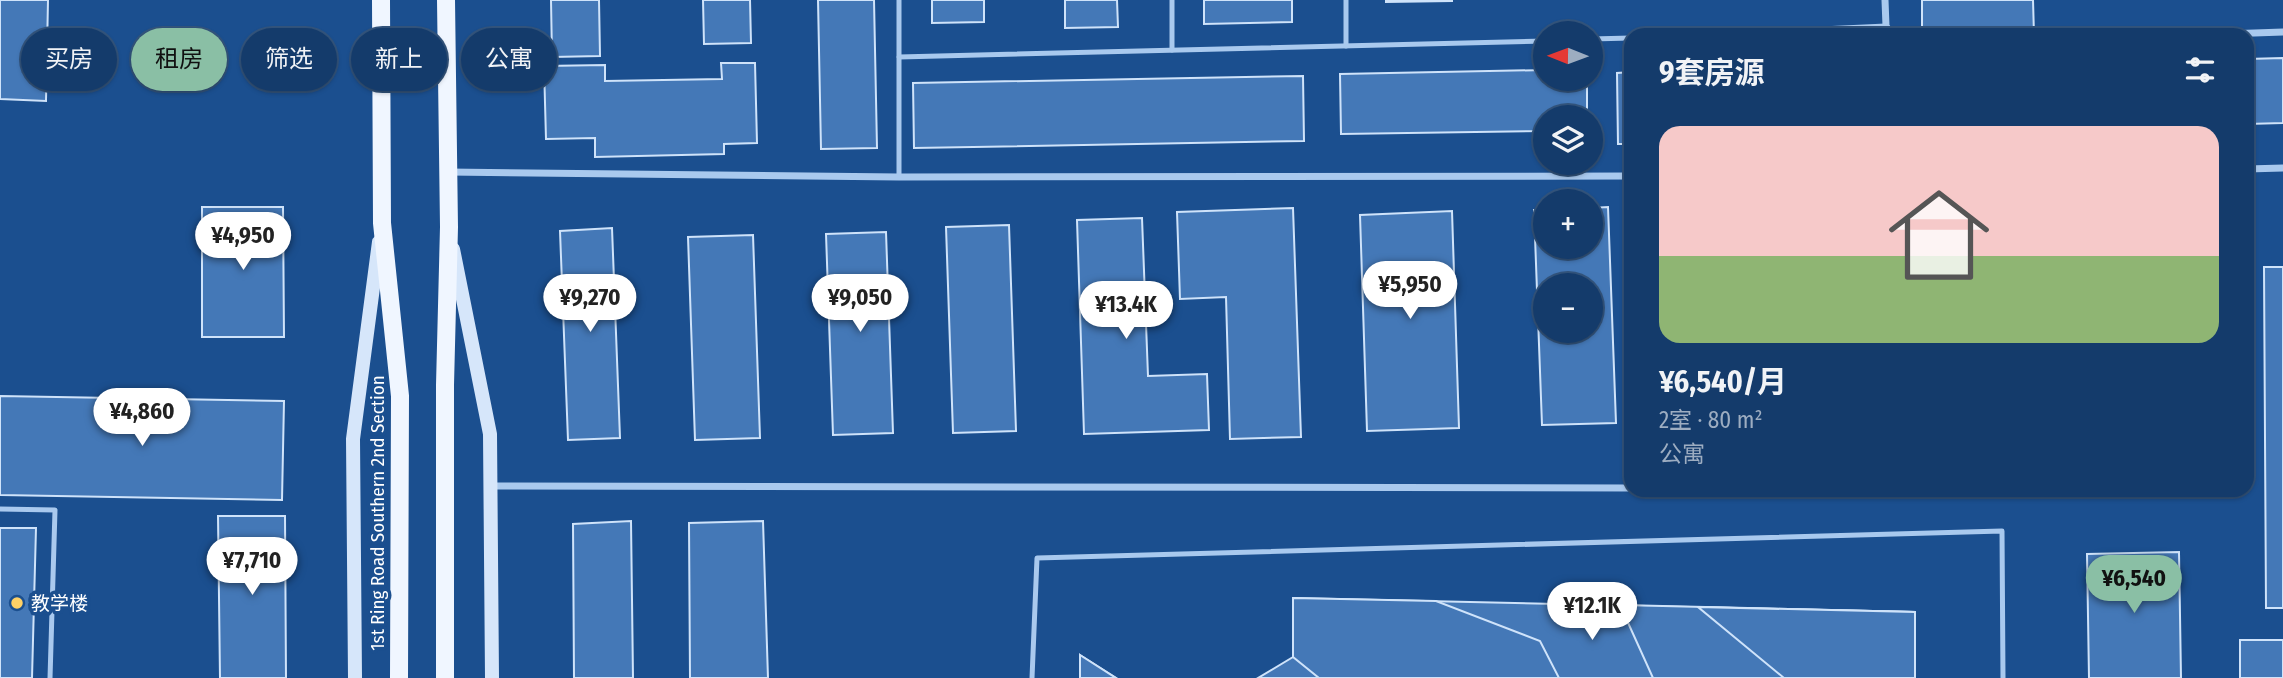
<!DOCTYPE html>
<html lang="zh">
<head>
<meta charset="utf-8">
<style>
  body { margin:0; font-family:"Fira Sans Condensed","Noto Sans SC",sans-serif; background:#1d4271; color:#f1f3f6; height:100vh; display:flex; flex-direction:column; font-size:26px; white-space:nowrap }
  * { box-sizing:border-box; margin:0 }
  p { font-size:23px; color:#9dadc1 }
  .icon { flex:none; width:38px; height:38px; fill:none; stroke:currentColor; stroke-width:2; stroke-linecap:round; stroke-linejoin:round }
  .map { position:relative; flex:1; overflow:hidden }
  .panel { position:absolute; left:1624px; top:28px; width:630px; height:469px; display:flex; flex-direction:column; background:#143b6b; border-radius:21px; box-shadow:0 2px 5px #0004,0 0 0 2px #33557e }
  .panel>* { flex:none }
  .banner { position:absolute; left:21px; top:28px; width:665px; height:63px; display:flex; gap:14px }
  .needle { width:46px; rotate:271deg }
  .controls { position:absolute; left:1533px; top:21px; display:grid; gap:14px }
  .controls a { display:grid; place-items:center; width:70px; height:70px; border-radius:50%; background:#143b6b; box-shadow:0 2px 5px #0004,0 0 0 2px #33557e; font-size:35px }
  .price { position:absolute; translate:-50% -60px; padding:0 16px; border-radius:24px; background:#fff; color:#222; font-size:23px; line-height:46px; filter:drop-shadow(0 2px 4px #0008) }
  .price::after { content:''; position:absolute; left:50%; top:42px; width:21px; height:16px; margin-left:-10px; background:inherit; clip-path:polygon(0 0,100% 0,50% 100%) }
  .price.active { background:#8abfa5; color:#111 }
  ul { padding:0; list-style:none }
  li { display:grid; align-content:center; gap:14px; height:371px; padding:0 35px }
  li+li { border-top:2px solid #33557e }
  li span { display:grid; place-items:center; height:217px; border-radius:21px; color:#555 }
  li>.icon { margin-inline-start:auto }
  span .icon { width:126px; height:126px; fill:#fffc; stroke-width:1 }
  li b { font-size:30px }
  h2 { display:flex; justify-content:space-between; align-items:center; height:84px; padding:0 35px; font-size:30px }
  .chip { padding:0 24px; border-radius:32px; background:#143b6b; box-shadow:0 2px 5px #0004,0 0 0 2px #33557e; font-size:24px; line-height:63px }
  .chip.active { background:#8abfa5; color:#111 }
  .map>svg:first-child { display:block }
  .building { fill:#4478b7; stroke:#cfe3fa; stroke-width:2; fill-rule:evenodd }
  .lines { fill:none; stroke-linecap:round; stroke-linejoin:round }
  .service { stroke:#a9c9ee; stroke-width:5 }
  .minor { stroke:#a9c9ee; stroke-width:7 }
  .secondary { stroke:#d6e6fa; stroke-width:14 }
  .primary { stroke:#f0f6ff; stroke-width:18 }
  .poi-dot { fill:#ffd166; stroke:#1b4f8f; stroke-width:2.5 }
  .labels { text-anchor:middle; stroke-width:7; stroke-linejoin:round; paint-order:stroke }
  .street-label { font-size:19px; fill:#fff; stroke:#1b4f8f }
  .poi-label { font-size:19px; fill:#fff; stroke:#1b4f8f; text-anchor:start }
</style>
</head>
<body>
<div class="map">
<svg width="2283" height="678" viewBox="0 0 2283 678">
  <rect width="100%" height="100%" fill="#1b4f8f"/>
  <g class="building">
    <path d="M0,0H48L46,101L0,99Z"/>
    <path d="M551,0H599L600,56L552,57Z"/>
    <path d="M703,0H750L751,43L704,44Z"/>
    <path d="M818,0H874L877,148L821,149Z"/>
    <path d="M932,0H984V22L932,23Z"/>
    <path d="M1065,0H1117L1118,27L1065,28Z"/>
    <path d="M1204,0H1292V22L1204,24Z"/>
    <path d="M1386,0H1452V1L1386,2Z"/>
    <path d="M1922,0H2033L2034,35H1922Z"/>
    <path d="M2283,58V123L2247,124V59Z"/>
    <path d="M721,63H755L757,143L724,144V154L595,157V138L546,139L544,66L605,65V81L722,79Z"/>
    <path d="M1545,70V79H1587V117H1545V131L1341,134L1340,74Z"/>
    <path d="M1631,72V144H1618L1617,73Z"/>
    <path d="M1303,76L1304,141L914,148L913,83Z"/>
    <path d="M202,207H283L284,337H202Z"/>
    <path d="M1608,207L1616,423L1542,425L1534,210H1545V247H1591V208ZM1545,285H1591V331H1545Z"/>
    <path d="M1293,208L1301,437L1230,439L1226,297L1180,299L1177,212Z"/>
    <path d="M1452,211L1459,428L1367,431L1360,215Z"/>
    <path d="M1142,218L1148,376L1207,374L1209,430L1084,434L1077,220Z"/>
    <path d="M1009,225L1016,431L953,433L946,227Z"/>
    <path d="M612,228L620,438L568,440L560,231Z"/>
    <path d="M886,232L893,433L833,435L826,234Z"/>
    <path d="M753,235L760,438L695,440L688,237Z"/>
    <path d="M2264,267H2283V608H2266Z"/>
    <path d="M0,396L284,401L282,500L0,495Z"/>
    <path d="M218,516H285L286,678H220Z"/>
    <path d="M631,521L633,678H574L573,524Z"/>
    <path d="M763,521L768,678H690L689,523Z"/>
    <path d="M0,528H36L32,678H0Z"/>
    <path d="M2179,552L2181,678H2089L2087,554Z"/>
    <path d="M1293,598L1915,612V678H1258L1293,657Z"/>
    <path d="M1293,598L1436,601L1540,641L1559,678H1319L1293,657Z"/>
    <path d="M1620,605L1915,612V678H1653Z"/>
    <path d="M1698,607L1915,612V678H1784Z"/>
    <rect x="2240" y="640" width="43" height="38"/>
    <path d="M1080,655L1116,678H1080Z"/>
    <path d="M1080,655L1116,678H1080Z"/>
  </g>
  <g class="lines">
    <g class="service">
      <path d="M899,0V177"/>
      <path d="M1172,0V50"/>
      <path d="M1346,0V46"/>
      <path d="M1693,35L1886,26"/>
      <path d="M1591,39L1631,38"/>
      <path d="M899,57L1545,41"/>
      <path d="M0,509L55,510L50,678"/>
      <path d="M1032,678L1037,558L2002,531L2003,678"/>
    </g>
    <g class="minor">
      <path d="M1885,0L1886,26L1892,35"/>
      <path d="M2197,35L2283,32"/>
      <path d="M2247,169L2283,168"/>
      <path d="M448,172L899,177L1631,176"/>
      <path d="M491,486L1631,488"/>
    </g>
    <g class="secondary">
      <path d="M453,249L490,434L492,678"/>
      <path d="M355,678L353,439L379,242"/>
    </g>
    <g class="primary">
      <path d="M381,0L382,223L400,396L399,678"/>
      <path d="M445,678V385L449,227L446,0"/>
    </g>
  </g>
  <circle class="poi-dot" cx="17" cy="603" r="7"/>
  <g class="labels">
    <g class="street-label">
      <text transform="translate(377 513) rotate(-90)" y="7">1st Ring Road Southern 2nd Section</text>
    </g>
    <g class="poi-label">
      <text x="31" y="610">教学楼</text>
    </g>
  </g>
</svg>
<div class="controls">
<a><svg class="needle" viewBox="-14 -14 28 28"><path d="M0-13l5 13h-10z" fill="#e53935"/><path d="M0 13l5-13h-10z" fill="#9dadc1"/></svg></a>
<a><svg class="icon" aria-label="layers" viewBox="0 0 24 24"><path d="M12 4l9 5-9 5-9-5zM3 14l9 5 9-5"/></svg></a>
<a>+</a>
<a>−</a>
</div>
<b class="price" style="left:243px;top:272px">¥4,950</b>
<b class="price" style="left:1410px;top:321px">¥5,950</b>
<b class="price" style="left:590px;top:334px">¥9,270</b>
<b class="price" style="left:860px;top:334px">¥9,050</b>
<b class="price" style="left:1126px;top:341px">¥13.4K</b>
<b class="price" style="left:142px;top:448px">¥4,860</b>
<b class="price" style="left:252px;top:597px">¥7,710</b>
<b class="price active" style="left:2134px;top:615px">¥6,540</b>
<b class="price" style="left:1592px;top:642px">¥12.1K</b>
<div class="banner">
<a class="chip">买房</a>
<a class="chip active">租房</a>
<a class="chip">筛选</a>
<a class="chip">新上</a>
<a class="chip">公寓</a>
</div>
<section class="panel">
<h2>9套房源<svg class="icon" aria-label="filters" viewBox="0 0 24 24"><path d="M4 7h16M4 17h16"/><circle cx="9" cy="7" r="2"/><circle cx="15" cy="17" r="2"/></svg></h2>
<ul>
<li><span style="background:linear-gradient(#f6c9c9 60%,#8fb573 0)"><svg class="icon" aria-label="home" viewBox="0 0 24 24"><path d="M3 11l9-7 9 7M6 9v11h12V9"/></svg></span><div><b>¥6,540/月</b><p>2室 · 80 m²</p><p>公寓</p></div></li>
</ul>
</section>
</div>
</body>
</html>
